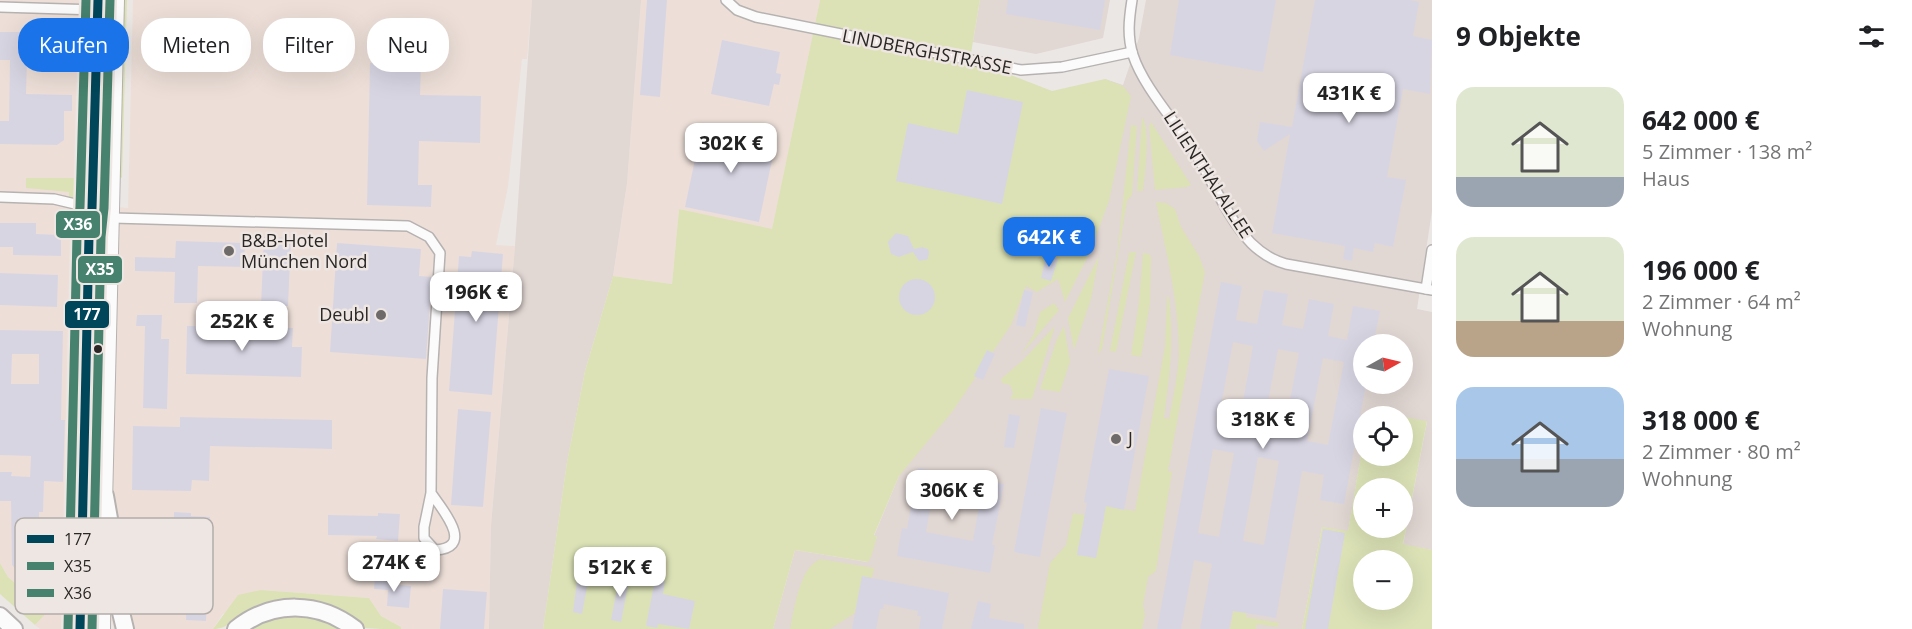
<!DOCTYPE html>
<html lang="de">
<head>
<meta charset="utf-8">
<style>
  body { margin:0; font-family:"Open Sans",sans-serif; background:#f6f6f6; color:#202124; height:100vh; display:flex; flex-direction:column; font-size:22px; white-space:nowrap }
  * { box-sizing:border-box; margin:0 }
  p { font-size:20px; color:#757577 }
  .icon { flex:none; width:33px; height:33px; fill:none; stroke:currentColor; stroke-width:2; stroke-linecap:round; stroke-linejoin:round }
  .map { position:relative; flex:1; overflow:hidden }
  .details { display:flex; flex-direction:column; background:#fff; width:480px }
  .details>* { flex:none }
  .top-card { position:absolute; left:18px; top:18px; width:570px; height:54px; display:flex; gap:12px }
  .needle { width:39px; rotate:82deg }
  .fabs { position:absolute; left:1353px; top:334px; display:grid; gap:12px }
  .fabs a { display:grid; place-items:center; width:60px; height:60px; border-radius:50%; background:#fff; box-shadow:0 6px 24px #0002; font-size:30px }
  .price { position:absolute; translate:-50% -51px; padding:0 14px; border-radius:12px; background:#fff; color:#222; font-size:20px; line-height:39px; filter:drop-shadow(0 2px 3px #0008) }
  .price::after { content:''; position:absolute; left:50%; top:36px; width:18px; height:14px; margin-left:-9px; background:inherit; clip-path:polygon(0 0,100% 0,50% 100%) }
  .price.current { background:#1a73e8; color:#fff }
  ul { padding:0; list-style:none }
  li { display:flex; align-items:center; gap:18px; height:150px; padding:0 24px }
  li span { display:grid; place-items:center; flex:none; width:168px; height:120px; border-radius:18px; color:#555 }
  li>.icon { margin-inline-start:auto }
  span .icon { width:72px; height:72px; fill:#fffc; stroke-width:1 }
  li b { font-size:26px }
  h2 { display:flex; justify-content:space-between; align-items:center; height:72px; padding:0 24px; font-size:26px }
  .chip { padding:0 21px; border-radius:24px; background:#fff; box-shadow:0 6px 24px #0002; font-size:21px; line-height:54px }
  .chip.current { background:#1a73e8; color:#fff }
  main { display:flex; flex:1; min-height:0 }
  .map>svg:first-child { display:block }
  .commercial { fill:#eddfd8 }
  .built { fill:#e1d7d3; fill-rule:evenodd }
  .green { fill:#dce2b6; fill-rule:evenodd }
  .building { fill:#d8d5e3; fill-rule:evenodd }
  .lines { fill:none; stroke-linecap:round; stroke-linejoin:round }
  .minor-casing { stroke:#b6b2b1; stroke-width:12 }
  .primary-casing { stroke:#b6b2b1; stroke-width:16 }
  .motorway-casing { stroke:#b6b2b1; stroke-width:20 }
  .minor { stroke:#fcfbfb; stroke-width:9 }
  .primary { stroke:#fcfbfb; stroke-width:14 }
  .motorway { stroke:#fcfbfb; stroke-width:16 }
  .bus-1-casing { stroke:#eee6e2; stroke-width:14 }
  .bus-2-casing { stroke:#eee6e2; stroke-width:14 }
  .bus-3-casing { stroke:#eee6e2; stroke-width:14 }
  .bus-1 { stroke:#00465a; stroke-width:9 }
  .bus-2 { stroke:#46826e; stroke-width:9 }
  .bus-3 { stroke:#46826e; stroke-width:9 }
  .poi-dot { fill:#6e6a69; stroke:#eee6e2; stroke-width:2 }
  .bus-dot { fill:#2a2726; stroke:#eee6e2; stroke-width:2 }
  .labels { text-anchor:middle; stroke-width:5; stroke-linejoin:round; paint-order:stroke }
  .street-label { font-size:18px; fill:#2a2726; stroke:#eee6e2 }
  .poi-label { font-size:18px; fill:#2a2726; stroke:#eee6e2; text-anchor:start }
  .key { fill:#eee6e2; stroke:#b3adaa; stroke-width:1.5 }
  .key-label { font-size:16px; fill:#2a2726 }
  .line-badge { stroke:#eee6e2; stroke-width:2 }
  .badge-label { font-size:16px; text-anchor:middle; font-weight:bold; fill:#fff }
</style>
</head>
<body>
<main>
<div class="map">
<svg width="1432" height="629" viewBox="0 0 1432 629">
  <rect width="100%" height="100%" fill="#ebe7e5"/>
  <g class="commercial">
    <path d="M0,0H89L88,204L128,208L133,0H532L527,59H522L508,187L496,245L515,246L491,526L489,629H401V627L381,616L369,598L261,590L222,615L213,629H114L111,619L110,629H40L35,625L47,611L8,577L0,563Z"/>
    <path d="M641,0H820L772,230L679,209L672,284L613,276L627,183Z"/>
  </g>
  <g class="built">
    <path d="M532,0H641L627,183L613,276L585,371L567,462L543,629H489L491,526L515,246Z"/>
    <path d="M980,0H1110L1103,38L1036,54L973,42Z"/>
    <path d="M1146,0H1432V211L1417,309L1432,312V550L1403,545L1427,422L1369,411L1368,417H1364L1363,443L1348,532L1322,527L1302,629H773L795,550L867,562L877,537L874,536L899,476L1105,79L1123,85L1139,38ZM1364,345H1402V384H1364Z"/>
  </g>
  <g class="green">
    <path d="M103,0H108L106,175L104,174V135L100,129Z"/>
    <path d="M124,0H127L122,178L120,177Z"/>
    <path d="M820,0H980L970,59L1052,91L1105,79L1123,86L1131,96L1109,201L1091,250L1065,302L1058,279L1037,292L1026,286L1011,325L952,412L899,476L874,535L877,537L871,557L868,562L795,550L773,629H543L567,462L585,371L613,276L672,284L679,209L772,229Z"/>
    <path d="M1142,117C1151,130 1145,174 1143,191H1137Z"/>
    <path d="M1151,122L1191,185L1187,187L1155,190L1149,126Z"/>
    <path d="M1131,125L1137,126L1132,195L1127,201L1102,349L1098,354L1118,247Z"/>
    <path d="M26,178H76V197H69V192L26,188Z"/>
    <path d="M1156,202L1166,203L1175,209L1181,227L1199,256L1205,272L1168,471L1172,472L1156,571L1148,577L1143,605L1145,615L1142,629H1038L1050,563L1066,545L1073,513L1085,515L1077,554L1096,558L1104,519V506L1135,511L1165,346L1167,297H1169C1174,342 1170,373 1164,418L1169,419C1173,398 1178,375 1179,354C1179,302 1166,252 1156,202Z"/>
    <path d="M95,240H99L97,295L101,310L95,526L96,629H87L93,443Z"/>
    <path d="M1131,252H1136L1116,352L1110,351L1129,253Z"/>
    <path d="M1143,253L1149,254L1151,257L1150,303L1141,357L1131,355L1139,302Z"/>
    <path d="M1099,256L1091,299L1074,350L1068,318Z"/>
    <path d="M1054,303L1059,310L1020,356L1034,334L1040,312Z"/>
    <path d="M1055,326L1032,399H1010L1013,393L1010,385L1002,383L1001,379L1023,360Z"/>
    <path d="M1064,326L1070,362L1060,392L1040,389L1057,339Z"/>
    <path d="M1369,411L1427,421L1403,544L1432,550V629H1302L1322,527L1348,531L1363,443L1364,456H1402V417H1368ZM1364,489H1402V528H1364ZM1364,561H1402V600H1364Z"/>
    <path d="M821,559L874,568L872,578L862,577L855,613L830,629H790C794,610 800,565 821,559Z"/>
    <path d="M0,563L8,577L48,611L35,625L0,594Z"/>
    <path d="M1240,571L1254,574L1246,617L1279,623L1278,627L1257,624L1256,629H1230Z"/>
    <path d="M261,590L369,598L381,616L401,627V629C391,629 373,629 365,628C359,625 355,620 350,617C335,607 316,600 298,599C279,599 261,604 244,613C232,620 228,629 213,629L238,595Z"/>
    <path d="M303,611L346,629H243L254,622Z"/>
  </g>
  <g class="building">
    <path d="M647,0H667L660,97L640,95Z"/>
    <path d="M1008,0H1105L1100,30L1006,14Z"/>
    <path d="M1179,0H1276L1263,72L1170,55Z"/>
    <path d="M1315,0H1409L1419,2L1413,36L1432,40L1430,94L1403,89L1387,177L1406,180L1393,247L1375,243L1373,252L1354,248L1352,261L1343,259L1345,246L1272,233L1290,134L1264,151L1257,141L1260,122L1292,127Z"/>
    <path d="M28,30L70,31V62L27,61L26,94L72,95V111H64V140L57,145L0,144V121H9L10,60H0V32H28Z"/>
    <path d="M722,40L780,52L776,73L781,74L779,85L774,84L769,106L711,94Z"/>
    <path d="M370,63L421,64L420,95L481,96L480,143L419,141L418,185H432L431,207L367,205Z"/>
    <path d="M967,90L1023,102L1002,204L896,181L908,123L958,134Z"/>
    <path d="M702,126L776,141L759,222L685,207Z"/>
    <path d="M0,223H36V234L61,235V256L13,255V247H0Z"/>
    <path d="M896,233L908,236L914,249L922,247L928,249L929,252L928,259L919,261L913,252L899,257L891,254L888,242Z"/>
    <path d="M264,237L291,238L288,306L261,305Z"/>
    <path d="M176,241L245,243L244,267L198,266L197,303H174L175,272L135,271V257L175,258Z"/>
    <path d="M337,243L421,249L419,276L432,277L426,359L330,352Z"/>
    <path d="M472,251L503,254L492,395L449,391L459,256L471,257Z"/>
    <path d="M1046,256L1058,259L1051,281L1041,278Z"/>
    <path d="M0,273L58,275L57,307L0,305Z"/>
    <circle cx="917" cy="297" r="18"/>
    <path d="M1221,282L1242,286L1236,320L1257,324L1264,290L1288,294L1282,325L1303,329L1309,299L1334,304L1328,336L1347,340L1353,306L1380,311L1373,345H1364V384H1366L1344,504L1320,500L1324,475L1302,471L1276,618L1233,611L1229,629H1200L1212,564L1194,560L1181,629H1157ZM1233,342L1253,346L1238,430L1217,426ZM1278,349L1299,353L1283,437L1262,433ZM1323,358L1344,362L1328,445L1307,441ZM1213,449L1234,453L1219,537L1198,533ZM1258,457L1279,461L1264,545L1243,541Z"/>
    <path d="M1024,290L1033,292L1025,327L1016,325Z"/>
    <path d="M137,315H162L161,339H169L167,409L143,408L145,326H136Z"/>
    <path d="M187,326L293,328L292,347H302L301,377L186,374Z"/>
    <path d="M0,330L63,331L61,420H65L63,482L44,481L43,512H39V555L60,577L41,595L12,565L11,501H0V472H12L11,476L30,477L31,456L0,455ZM12,354H39V384H11Z"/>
    <path d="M987,350L995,354L983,380L974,376Z"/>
    <path d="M1109,369L1149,376L1124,510L1106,506L1096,558L1077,555L1087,503L1084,502Z"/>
    <path d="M1041,408L1067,413L1040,557L1014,552Z"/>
    <path d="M458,409L491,412L483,507L451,505Z"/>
    <path d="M1009,414L1020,416L1014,448L1004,447Z"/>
    <path d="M180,417L332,420V449L210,446L209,481L192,480L191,491L132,490L133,426L180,427Z"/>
    <path d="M918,468L1004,484L992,545H995L990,573L897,556L902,528L907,529ZM933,491L980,500L973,541L926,532Z"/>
    <path d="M174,512L191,513V516L210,517L206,621L186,620L187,589H130L131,562L152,563V567L188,568L189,528H174Z"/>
    <path d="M378,513L400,514L398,541L376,539L377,536L328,535V515L378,516Z"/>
    <path d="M1323,529L1345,533L1328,629H1305Z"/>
    <path d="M579,565L591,566L582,614L573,612Z"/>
    <path d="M620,573L630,575L621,622L611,620Z"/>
    <path d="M862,576L949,593L942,629H919L921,616H917L918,611L884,604L883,609H880L876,629H852Z"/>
    <path d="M375,577L389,578V584L411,586L409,608L387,606L388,590L374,589Z"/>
    <path d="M655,579L665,581L663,594L695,601L689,629L658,624L657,628L646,626Z"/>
    <path d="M443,589L487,592L484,629H440Z"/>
    <path d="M978,601L991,604L989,618L1024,624V629H971Z"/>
  </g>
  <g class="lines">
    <defs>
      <g id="minor">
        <path d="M726,0L737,10L756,17L1021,70L1062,67L1132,52"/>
        <path d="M1132,0C1129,19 1127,36 1133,55C1143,86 1174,120 1192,148C1212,179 1226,216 1251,243C1261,253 1272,260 1286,264L1432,290"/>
        <path d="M0,7L97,10"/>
        <path d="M0,197L54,199L92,208"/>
        <path d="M113,218L408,226L429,237L440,253L432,378L431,493L424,527V538L435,550C476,548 442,509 431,493"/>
        <path d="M1426,289L1432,250"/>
      </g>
      <g id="primary">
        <path d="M105,504L117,0"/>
        <path d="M80,629L89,236L92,208L98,0"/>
        <path d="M103,629L104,526"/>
      </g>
      <g id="motorway">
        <path d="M105,496L111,530L118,600L125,629"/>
        <path d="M0,616L14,629"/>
        <path d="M236,629C272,600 319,601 355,629"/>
      </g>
    </defs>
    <use href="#minor" class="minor-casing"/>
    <use href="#primary" class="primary-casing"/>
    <use href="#motorway" class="motorway-casing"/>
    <use href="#minor" class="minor"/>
    <use href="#primary" class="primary"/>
    <use href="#motorway" class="motorway"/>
    <defs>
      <path id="bus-1" d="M80,629L89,236L92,208L98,0"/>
      <path id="bus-2" d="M92,629L101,237L104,208L110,0"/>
      <path id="bus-3" d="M68,629L77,236L80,207L86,0"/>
    </defs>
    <use href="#bus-1" class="bus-1-casing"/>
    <use href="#bus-2" class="bus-2-casing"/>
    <use href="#bus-3" class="bus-3-casing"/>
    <use href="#bus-1" class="bus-1"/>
    <use href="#bus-2" class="bus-2"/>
    <use href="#bus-3" class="bus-3"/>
  </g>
  <g class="poi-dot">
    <circle cx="229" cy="251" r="6"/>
    <circle cx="381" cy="315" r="6"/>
    <circle cx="1116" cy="439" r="6"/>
  </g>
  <circle class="bus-dot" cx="98" cy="349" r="5"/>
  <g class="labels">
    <g class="street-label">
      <text transform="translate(927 52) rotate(11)" y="6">LINDBERGHSTRASSE</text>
      <text transform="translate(1208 175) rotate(57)" y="6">LILIENTHALALLEE</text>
    </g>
    <g class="poi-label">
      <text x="241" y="247">B&amp;B-Hotel<tspan x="241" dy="21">München Nord</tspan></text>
      <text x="369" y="321" text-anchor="end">Deubl</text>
      <text x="1128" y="445">J</text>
    </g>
  </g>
  <rect x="15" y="518" width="198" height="96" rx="9" class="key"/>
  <rect x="27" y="535" width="27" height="8" fill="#00465a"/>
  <rect x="27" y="562" width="27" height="8" fill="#46826e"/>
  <rect x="27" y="589" width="27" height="8" fill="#46826e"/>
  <g class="key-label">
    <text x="64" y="545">177</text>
    <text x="64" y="572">X35</text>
    <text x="64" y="599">X36</text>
  </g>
  <g class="line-badge">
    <rect x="55" y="210" width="46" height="29" rx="6" fill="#46826e"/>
    <rect x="77" y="255" width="46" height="29" rx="6" fill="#46826e"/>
    <rect x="64" y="300" width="46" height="29" rx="6" fill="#00465a"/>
  </g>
  <g class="badge-label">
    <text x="78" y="230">X36</text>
    <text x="100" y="275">X35</text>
    <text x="87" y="320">177</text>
  </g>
</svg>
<div class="fabs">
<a><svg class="needle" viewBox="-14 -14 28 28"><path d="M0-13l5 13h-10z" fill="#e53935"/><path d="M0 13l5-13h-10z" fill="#757577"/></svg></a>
<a><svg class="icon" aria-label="locate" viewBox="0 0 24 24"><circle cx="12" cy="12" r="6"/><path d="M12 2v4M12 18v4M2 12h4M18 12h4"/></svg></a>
<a>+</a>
<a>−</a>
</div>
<b class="price" style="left:1349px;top:124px">431K €</b>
<b class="price" style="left:731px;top:174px">302K €</b>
<b class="price current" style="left:1049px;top:268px">642K €</b>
<b class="price" style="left:476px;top:323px">196K €</b>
<b class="price" style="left:242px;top:352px">252K €</b>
<b class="price" style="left:1263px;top:450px">318K €</b>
<b class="price" style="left:952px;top:521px">306K €</b>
<b class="price" style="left:394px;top:593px">274K €</b>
<b class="price" style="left:620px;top:598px">512K €</b>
<div class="top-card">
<a class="chip current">Kaufen</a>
<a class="chip">Mieten</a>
<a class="chip">Filter</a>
<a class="chip">Neu</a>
</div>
</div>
<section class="details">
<h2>9 Objekte<svg class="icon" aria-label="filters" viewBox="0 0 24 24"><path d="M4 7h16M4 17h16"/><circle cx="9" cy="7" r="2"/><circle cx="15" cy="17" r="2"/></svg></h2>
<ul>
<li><span style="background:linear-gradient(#dfe7d0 75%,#9aa5b1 0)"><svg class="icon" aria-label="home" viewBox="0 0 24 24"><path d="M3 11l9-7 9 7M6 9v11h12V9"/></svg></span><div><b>642 000 €</b><p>5 Zimmer · 138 m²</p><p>Haus</p></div></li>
<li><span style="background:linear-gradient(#dfe7d0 70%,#b9a48a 0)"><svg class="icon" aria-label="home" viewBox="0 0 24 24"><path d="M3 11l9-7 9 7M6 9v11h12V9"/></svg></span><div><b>196 000 €</b><p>2 Zimmer · 64 m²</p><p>Wohnung</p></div></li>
<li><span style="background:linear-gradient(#a9c7e8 60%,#9aa5b1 0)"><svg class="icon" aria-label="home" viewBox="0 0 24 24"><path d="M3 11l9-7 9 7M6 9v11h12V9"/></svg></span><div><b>318 000 €</b><p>2 Zimmer · 80 m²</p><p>Wohnung</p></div></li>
</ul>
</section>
</main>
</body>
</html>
